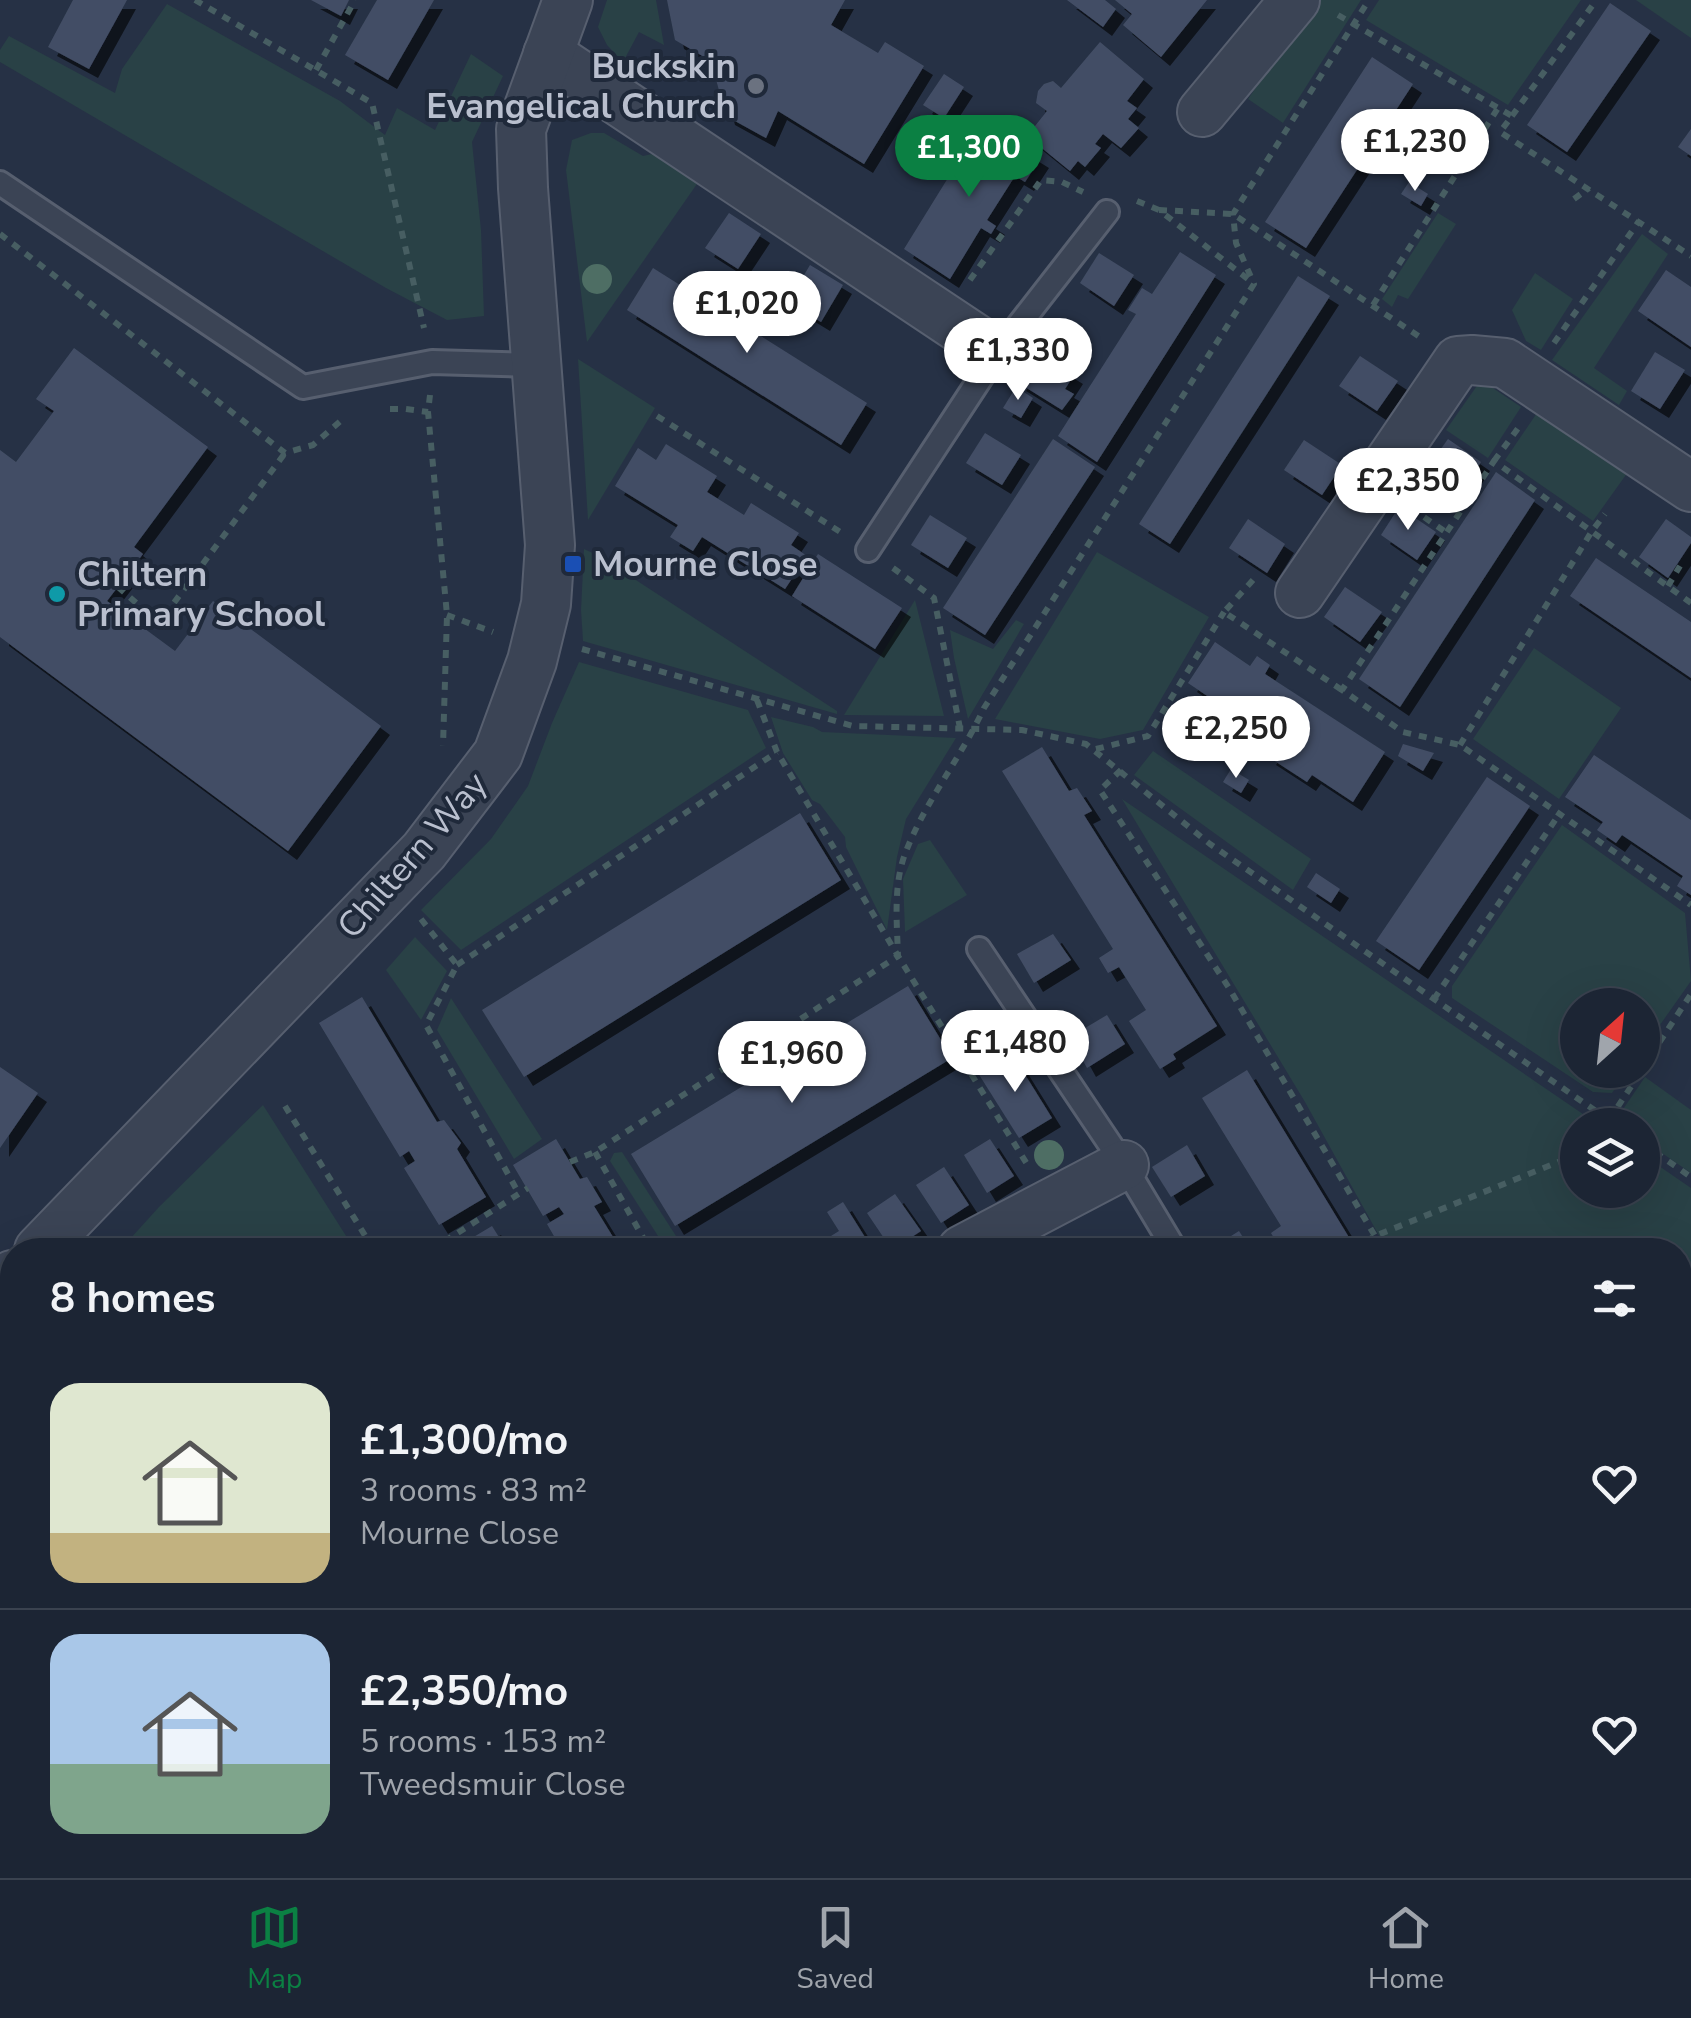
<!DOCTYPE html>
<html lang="en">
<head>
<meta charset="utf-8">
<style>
  body { margin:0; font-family:"Nunito Sans",sans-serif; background:#252d3c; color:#f1f3f6; height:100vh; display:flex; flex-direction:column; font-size:38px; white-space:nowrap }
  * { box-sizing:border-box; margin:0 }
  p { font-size:32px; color:#a0a5ac }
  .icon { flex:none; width:55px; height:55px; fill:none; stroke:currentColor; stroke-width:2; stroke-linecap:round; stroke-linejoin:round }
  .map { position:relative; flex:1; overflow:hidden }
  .details { position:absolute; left:0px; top:1238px; width:1692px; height:642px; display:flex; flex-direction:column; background:#1c2534; border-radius:40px 40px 0 0; box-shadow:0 10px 40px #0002,0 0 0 2px #3a424f }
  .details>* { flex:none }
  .needle { width:65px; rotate:27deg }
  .fabs { position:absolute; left:1560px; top:988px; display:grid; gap:20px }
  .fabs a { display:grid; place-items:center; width:100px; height:100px; border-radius:50%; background:#1c2534; box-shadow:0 10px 40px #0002,0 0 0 2px #3a424f; font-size:50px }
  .price { position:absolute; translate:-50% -85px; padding:0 22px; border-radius:35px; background:#fff; color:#222; font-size:32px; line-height:65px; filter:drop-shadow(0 2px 5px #0008) }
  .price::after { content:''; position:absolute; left:50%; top:60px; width:30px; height:22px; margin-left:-15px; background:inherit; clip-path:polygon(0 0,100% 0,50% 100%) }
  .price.selected { background:#0b8043; color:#fff }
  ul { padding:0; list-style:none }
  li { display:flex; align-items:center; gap:30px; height:250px; padding:0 50px }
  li+li { border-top:2px solid #3a424f }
  li span { display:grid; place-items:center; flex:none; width:280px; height:200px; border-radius:30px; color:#555 }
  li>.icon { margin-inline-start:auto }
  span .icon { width:120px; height:120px; fill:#fffc; stroke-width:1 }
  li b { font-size:42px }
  h2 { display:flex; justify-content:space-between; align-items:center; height:120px; padding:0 50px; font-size:42px }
  .tab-bar { display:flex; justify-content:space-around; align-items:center; height:140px; border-top:2px solid #3a424f; background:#1c2534; font-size:28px; color:#a0a5ac }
  .tab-bar a { display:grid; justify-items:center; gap:5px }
  .tab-bar .selected { color:#0b8043 }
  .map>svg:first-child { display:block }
  .green { fill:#294146 }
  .building { fill:#434e65; filter:url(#shadow) }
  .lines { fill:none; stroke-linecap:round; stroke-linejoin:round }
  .lane-casing { stroke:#575f6f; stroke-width:28 }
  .street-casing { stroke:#575f6f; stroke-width:52 }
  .path { stroke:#475e62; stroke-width:6; stroke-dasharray:8 8; stroke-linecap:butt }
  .lane { stroke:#3b4455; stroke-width:22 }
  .street { stroke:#3b4455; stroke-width:48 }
  .tree { fill:#4e6e64 }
  .worship-dot { fill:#6b7280; stroke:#1f293a; stroke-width:4 }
  .transit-dot { fill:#1a4fb4; stroke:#1f293a; stroke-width:4 }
  .culture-dot { fill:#0f9aa8; stroke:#1f293a; stroke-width:4 }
  .labels { text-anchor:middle; stroke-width:8; stroke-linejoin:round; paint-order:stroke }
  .poi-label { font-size:35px; font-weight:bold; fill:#b9bfce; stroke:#1f293a; text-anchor:start }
  .street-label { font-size:35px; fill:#b9bfce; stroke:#1f293a }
</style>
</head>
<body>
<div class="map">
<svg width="1691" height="1878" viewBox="0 0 1691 1878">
  <defs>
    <filter id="shadow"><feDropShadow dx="9" dy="9" stdDeviation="0" flood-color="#0009"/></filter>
  </defs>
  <rect width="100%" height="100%" fill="#263145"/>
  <g class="green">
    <path d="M607,0H656L664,45L639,32L623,62L607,45L598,27Z"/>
    <path d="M1316,0H1361L1283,123L1248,99Z"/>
    <path d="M1379,0H1581L1508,105L1366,20Z"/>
    <path d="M1636,0H1691V38Z"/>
    <path d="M167,4L340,101L385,135L397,108L435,130L471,54L503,76L472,142L481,230L484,316L447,320L386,288L0,62V50L9,36L115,93L122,69Z"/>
    <path d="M591,133H604L643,156L656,153L699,181L587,342L566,170L572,140Z"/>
    <path d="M1438,213L1456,224L1408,299L1398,295L1392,307L1382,299Z"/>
    <path d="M1642,234L1668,254L1594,368L1627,391L1619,405L1552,360Z"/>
    <path d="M1535,273L1573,299L1541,350L1526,341L1512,310Z"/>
    <path d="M578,359L655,408L588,520Z"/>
    <path d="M1481,380L1521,407L1488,458L1446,430Z"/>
    <path d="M1539,410L1628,472L1593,521L1505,460Z"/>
    <path d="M584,549L599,556L837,711V714L583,641L581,610Z"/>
    <path d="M1097,552L1209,617L1143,730L1100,739L995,719Z"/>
    <path d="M915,600L944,716L844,715Z"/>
    <path d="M1016,620L1024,624L968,719L954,658L950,630L993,649Z"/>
    <path d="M1534,648L1621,708L1559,799L1473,739Z"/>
    <path d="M579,662L748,710L766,748L461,950L421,910L491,839L528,786L552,723Z"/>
    <path d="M771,717L813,727L822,732L956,738L906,819L897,857L887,930L846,847L845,837L820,804L812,800L783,753Z"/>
    <path d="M1153,751L1311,859L1293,890L1134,775Z"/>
    <path d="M1122,799L1599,1125H1578V1190H1642L1643,1155L1691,1188V1332L1680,1345V1250H1387L1305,1102Z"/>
    <path d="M1562,825L1685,913L1691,981L1643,1049L1642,1005H1578V1070H1628L1612,1093L1593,1092L1452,998V986Z"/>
    <path d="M930,840L967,895L905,932L903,879L918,844Z"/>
    <path d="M415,937L447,971L421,1020L386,970Z"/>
    <path d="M451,998L542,1139L514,1159L437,1030Z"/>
    <path d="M1645,1077L1691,1110V1173L1643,1140L1642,1125H1621L1615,1121Z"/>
    <path d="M263,1105L355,1250H120L159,1207Z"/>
    <path d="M622,1152L685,1250H667L610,1161L614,1153Z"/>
    <path d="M12,1358V1494L0,1501V1367Z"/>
    <path d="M2,1554L12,1570V1657L0,1665V1561Z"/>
    <path d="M0,1805L12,1824V1868H42L49,1878H0Z"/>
    <path d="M701,1868H787L770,1878H711Z"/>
  </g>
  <g class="building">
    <path d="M73,0H127L89,69L48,47Z"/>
    <path d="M311,0H349L341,16Z"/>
    <path d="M377,0H434L388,80L345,55Z"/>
    <path d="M667,0H845L831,25L878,53L885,42L924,66L864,164L778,111L766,138L726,116L711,61L675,40Z"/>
    <path d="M1067,0H1105L1116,9L1103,27Z"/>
    <path d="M1115,0H1207L1161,57L1123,25L1132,14Z"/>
    <path d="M1610,3L1651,31L1567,152L1527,125Z"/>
    <path d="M1100,42L1144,79L1127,101L1137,108L1128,119L1139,128L1121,148L1103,134L1095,144L1101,148L1085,167L1078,161L1070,171L1027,136L1047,111L1036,103L1038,91L1044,84L1053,81L1061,88Z"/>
    <path d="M1372,57L1413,84L1306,248L1265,222Z"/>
    <path d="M944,74L964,87L944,118L923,105Z"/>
    <path d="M982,123L1040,159L1025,182L1015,176L987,220L996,226L991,234L981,228L950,279L904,249Z"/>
    <path d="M1691,129V156L1678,147Z"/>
    <path d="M1409,182L1428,194L1421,206L1401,194Z"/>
    <path d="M729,213L761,234L738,269L705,248Z"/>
    <path d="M1180,252L1216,275L1097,462L1058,436L1136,314L1128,310L1142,288L1152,294Z"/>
    <path d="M1099,253L1134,275L1114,306L1080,283Z"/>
    <path d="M810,265L843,285L821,322L788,302Z"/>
    <path d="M653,268L867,403L841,445L627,310Z"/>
    <path d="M1666,270L1691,287V347L1638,311Z"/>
    <path d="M1298,276L1330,296L1170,544L1139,524Z"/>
    <path d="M74,348L208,447L134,547L143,554L107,601L175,651L213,601L381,726L288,851L0,637V450L16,462L54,411L36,399Z"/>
    <path d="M1036,352L1074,375L1065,389L1074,394L1062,410L1017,382Z"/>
    <path d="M1655,352L1685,370L1660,409L1631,391Z"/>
    <path d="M1360,356L1398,381L1377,411L1339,386Z"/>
    <path d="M1016,387L1033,398L1021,418L1003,408Z"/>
    <path d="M985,433L1021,455L1002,485L966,463Z"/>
    <path d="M1053,439L1095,467L985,635L943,608Z"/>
    <path d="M1448,439L1481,462L1472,476L1438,453Z"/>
    <path d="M1304,440L1342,465L1322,495L1284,470Z"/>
    <path d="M666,444L717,476L707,492L744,515L751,503L799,533L791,545L807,556L785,589L702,537L693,551L670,537L678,525L615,486L638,448L656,460Z"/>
    <path d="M1496,472L1535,500L1400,707L1359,679Z"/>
    <path d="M1399,507L1436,532L1417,560L1381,535Z"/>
    <path d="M930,515L967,538L948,568L911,545Z"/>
    <path d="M1248,519L1285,544L1267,573L1229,548Z"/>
    <path d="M1666,519L1691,537V543L1668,578L1639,557Z"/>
    <path d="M818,554L902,608L875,649L792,596Z"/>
    <path d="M1596,558L1691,622V678L1570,596Z"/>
    <path d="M1345,587L1382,612L1360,642L1324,617Z"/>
    <path d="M1215,642L1250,666L1257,656L1270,665L1265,674L1385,752L1353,802L1312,775L1307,782L1267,756L1275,745L1253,729L1243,744L1225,731L1234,714L1188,683Z"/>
    <path d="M1175,715L1185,720L1178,733L1167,728Z"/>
    <path d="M1403,744L1434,753L1423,771L1398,756Z"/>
    <path d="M1042,747L1069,791L1077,788L1092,811L1084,815L1217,1026L1173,1054L1176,1059L1160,1069L1129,1021L1146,1010L1119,967L1108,973L1099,958L1113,949L1002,771Z"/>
    <path d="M1594,755L1691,820V895L1677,886L1683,876L1622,835L1616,843L1597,830L1603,822L1565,797Z"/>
    <path d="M1231,769L1249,780L1241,793L1223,782Z"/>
    <path d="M1487,777L1530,806L1419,970L1376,941Z"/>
    <path d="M800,813L841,880L524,1077L482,1010Z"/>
    <path d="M1316,873L1340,889L1331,903L1307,887Z"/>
    <path d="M1053,934L1071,960L1034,983L1017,954Z"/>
    <path d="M908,986L952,1058L675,1226L631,1154Z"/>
    <path d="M362,997L437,1122L444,1120L461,1143L457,1149L486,1197L439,1225L404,1168L415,1161L409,1151L400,1157L319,1023Z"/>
    <path d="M1107,1015L1125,1044L1087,1068L1070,1037Z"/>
    <path d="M1011,1052L1052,1118L1019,1138L978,1073Z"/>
    <path d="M0,1067L38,1093L0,1148Z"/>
    <path d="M1247,1070L1353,1244L1342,1250H1299L1294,1242L1281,1250L1271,1233L1281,1226L1202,1098Z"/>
    <path d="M556,1139L580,1179L587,1177L602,1202L594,1206L621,1250H562L547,1224L564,1214L559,1207L543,1216L513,1165Z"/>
    <path d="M990,1139L1014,1176L987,1193L964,1155Z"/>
    <path d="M1187,1145L1205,1176L1171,1197L1152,1167Z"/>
    <path d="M944,1167L969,1205L941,1223L916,1185Z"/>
    <path d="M895,1194L921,1231L892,1250L867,1213Z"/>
    <path d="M843,1202L873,1250H829L823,1241L839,1231L827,1212Z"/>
    <path d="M492,1226L507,1250H459L457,1247Z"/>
    <path d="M1239,1231L1251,1250H1209Z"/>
    <path d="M1680,1462L1691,1480V1510L1680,1517Z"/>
    <path d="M1691,1567V1622L1680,1604V1574Z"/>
    <path d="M1691,1642V1720L1680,1726V1649Z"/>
    <path d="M1686,1809L1691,1816V1850L1680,1856V1813Z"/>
    <path d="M135,1868H195L201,1878H142Z"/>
    <path d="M397,1868H475L459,1878H381Z"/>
    <path d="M1009,1868H1063L1069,1877L992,1878Z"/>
    <path d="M1213,1868H1277L1260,1878H1196Z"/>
    <path d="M1389,1868H1446L1429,1878H1395Z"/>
    <path d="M1594,1868H1675L1682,1878H1578Z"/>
  </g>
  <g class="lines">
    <defs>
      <g id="lane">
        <path d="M0,183L303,387L432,362L535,365"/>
        <path d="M868,550L997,353L1107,212"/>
        <path d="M979,949L1124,1165L1175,1250"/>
        <path d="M1103,1868L1104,1878"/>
        <path d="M566,1878L583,1868"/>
      </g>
      <g id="street">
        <path d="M548,54L997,353"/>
        <path d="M1202,112L1295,0"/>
        <path d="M1300,593L1458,361L1472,360L1505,363L1691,487"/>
        <path d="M39,1250L424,851L498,754L532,661L546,604L550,545L523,188L521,129L568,0"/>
        <path d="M962,1250L1124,1165"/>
        <path d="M0,1285L12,1275"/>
        <path d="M1680,1382L1691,1381"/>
        <path d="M682,1868L689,1878"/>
        <path d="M808,1878L825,1868"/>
      </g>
    </defs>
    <use href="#lane" class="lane-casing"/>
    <use href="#street" class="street-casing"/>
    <g class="path">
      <path d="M195,0L372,103L424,328"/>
      <path d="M1338,15L1512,116L1500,132L1691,256"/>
      <path d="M316,70L355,0"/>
      <path d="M1512,116L1595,2"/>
      <path d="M1574,199L1589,188"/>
      <path d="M1137,201L1159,210L1253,283"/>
      <path d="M1159,210L1233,214L1420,337"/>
      <path d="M0,234L285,453L313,445L345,417"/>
      <path d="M970,280L1041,180L1062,182L1083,192"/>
      <path d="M1373,305L1498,108"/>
      <path d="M1554,343L1639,221"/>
      <path d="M430,395L428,412L447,615L443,746"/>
      <path d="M390,409H406L428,412"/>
      <path d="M657,416L842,533"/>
      <path d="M1494,461L1519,427"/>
      <path d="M1411,508L1447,533"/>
      <path d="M893,568L934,598L960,728"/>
      <path d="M1253,580L1224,612L1342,690"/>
      <path d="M1668,586L1680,566"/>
      <path d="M118,587L159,623L285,453"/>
      <path d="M1691,603L1494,461L1342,690L1403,732L1460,745L1691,905"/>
      <path d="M447,615L493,632"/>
      <path d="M582,649L853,726L1022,730L1086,744L1210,844L1616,1125"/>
      <path d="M757,700L777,752L898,956L1027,1164"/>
      <path d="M1460,745L1592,531L1605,514"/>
      <path d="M1096,749L1148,736L1224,612"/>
      <path d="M1121,770L1100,790L1229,988L1375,1236L1374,1250"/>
      <path d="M421,919L457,965L426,1025L519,1194"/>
      <path d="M457,965L777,752"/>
      <path d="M1434,999L1560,813"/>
      <path d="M1642,1069L1691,994"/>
      <path d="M285,1106L374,1250"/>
      <path d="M1609,1120L1642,1070"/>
      <path d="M1642,1143L1691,1177"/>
      <path d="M595,1152L650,1250"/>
      <path d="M570,1162L595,1152L898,956C897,923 893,886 905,854C924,803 961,758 984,708L1254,284L1236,243L1233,214L1369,0"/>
      <path d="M431,1250L528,1188"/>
      <path d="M1352,1250L1375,1236L1578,1154"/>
      <path d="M0,1513L12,1509"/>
      <path d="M1680,1527L1691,1543"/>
      <path d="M0,1529L12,1520"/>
      <path d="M0,1535L12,1552"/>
      <path d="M1680,1793L1691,1786"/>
      <path d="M231,1868L239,1878"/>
      <path d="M1158,1868L1164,1878"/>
      <path d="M1363,1868L1365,1878"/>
      <path d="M341,1878L357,1868"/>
      <path d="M1298,1878L1314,1868"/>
      <path d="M1546,1878L1563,1868"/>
    </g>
    <use href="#lane" class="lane"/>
    <use href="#street" class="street"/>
  </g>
  <g class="tree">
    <circle cx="597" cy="279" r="15"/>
    <circle cx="1049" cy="1155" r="15"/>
  </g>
  <circle class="worship-dot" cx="756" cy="86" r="10"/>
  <rect class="transit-dot" x="563" y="554" width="20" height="20" rx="5"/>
  <circle class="culture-dot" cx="57" cy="594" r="10"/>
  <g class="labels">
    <g class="poi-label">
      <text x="736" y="78" text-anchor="end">Buckskin<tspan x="736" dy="40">Evangelical Church</tspan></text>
      <text x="593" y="576">Mourne Close</text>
      <text x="77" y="586">Chiltern<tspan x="77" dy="40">Primary School</tspan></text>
    </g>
    <g class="street-label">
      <text transform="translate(412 855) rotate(-49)" y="12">Chiltern Way</text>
    </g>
  </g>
</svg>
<div class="fabs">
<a><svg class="needle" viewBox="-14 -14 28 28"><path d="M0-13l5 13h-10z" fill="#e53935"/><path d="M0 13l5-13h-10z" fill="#a0a5ac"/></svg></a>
<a><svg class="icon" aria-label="layers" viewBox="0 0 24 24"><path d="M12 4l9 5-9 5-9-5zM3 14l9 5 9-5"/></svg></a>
</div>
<b class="price" style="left:1415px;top:194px">£1,230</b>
<b class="price selected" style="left:969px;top:200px">£1,300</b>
<b class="price" style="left:747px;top:356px">£1,020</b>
<b class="price" style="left:1018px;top:403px">£1,330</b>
<b class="price" style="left:1408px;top:533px">£2,350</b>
<b class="price" style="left:1236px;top:781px">£2,250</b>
<b class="price" style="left:1015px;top:1095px">£1,480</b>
<b class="price" style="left:792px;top:1106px">£1,960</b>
<section class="details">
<h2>8 homes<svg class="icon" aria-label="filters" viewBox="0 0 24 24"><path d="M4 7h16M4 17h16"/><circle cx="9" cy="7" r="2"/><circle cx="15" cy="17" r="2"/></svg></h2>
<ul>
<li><span style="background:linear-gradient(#dfe7d0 75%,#c2b280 0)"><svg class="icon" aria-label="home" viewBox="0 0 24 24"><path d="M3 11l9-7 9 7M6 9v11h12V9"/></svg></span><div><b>£1,300/mo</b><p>3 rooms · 83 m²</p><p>Mourne Close</p></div><svg class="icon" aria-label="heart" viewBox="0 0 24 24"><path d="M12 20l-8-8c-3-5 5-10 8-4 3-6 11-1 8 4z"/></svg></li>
<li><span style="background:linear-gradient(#a9c7e8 65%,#7fa58c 0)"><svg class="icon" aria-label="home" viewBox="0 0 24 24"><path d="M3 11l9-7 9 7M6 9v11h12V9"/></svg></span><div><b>£2,350/mo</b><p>5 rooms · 153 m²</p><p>Tweedsmuir Close</p></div><svg class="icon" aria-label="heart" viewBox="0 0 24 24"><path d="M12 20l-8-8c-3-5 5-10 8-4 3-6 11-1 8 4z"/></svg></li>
</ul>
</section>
</div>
<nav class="tab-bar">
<a class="selected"><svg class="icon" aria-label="map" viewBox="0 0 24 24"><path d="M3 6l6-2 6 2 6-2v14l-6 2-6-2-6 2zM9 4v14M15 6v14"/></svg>Map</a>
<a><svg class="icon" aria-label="saved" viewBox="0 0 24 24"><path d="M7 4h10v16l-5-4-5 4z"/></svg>Saved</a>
<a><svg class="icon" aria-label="home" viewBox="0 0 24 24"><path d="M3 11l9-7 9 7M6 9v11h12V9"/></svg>Home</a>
</nav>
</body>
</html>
